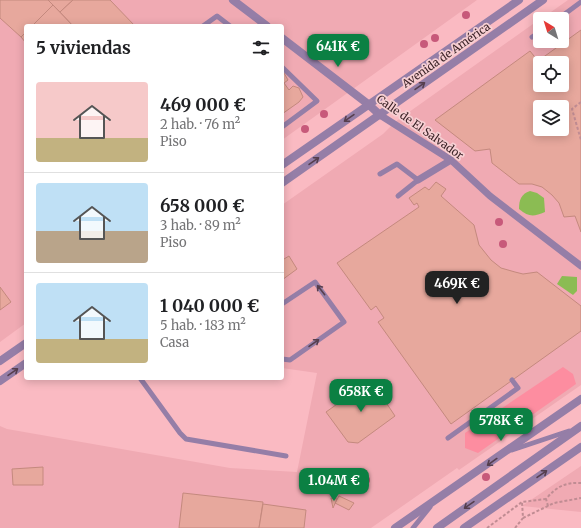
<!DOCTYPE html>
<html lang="es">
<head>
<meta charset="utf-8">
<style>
  body { margin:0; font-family:Merriweather,serif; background:#f6f6f6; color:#202124; height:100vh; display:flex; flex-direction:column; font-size:15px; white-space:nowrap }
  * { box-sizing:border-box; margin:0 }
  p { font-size:13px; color:#757577 }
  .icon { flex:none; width:22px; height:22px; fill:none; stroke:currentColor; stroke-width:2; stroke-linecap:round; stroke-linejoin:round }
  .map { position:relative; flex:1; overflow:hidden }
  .sheet { position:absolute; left:24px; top:24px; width:260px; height:356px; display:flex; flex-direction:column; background:#fff; border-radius:4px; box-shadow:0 2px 10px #0003 }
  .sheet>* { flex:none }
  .needle { width:26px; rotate:322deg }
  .controls { position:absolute; left:533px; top:12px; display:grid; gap:8px }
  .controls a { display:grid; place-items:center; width:36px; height:36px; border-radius:4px; background:#fff; box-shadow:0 2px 10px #0003; font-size:20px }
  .price { position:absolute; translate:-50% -34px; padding:0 9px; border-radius:8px; background:#0b8043; color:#fff; font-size:13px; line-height:26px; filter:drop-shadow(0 1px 2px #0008) }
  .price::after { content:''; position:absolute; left:50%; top:24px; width:12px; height:9px; margin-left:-6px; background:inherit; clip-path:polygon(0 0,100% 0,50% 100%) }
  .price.active { background:#222; color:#fff }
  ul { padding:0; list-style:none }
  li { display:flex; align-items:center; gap:12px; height:100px; padding:0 12px }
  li+li { border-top:1px solid #e0e0e0 }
  li span { display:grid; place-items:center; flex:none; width:112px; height:80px; border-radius:4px; color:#555 }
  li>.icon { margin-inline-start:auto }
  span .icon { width:48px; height:48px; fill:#fffc; stroke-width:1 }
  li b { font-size:17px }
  h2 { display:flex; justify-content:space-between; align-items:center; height:48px; padding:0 12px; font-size:17px }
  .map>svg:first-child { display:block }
  .built { fill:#f0aab3; fill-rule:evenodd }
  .green { fill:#fd8da0 }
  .water { fill:#8bbc53 }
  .building { fill:#e7a89d; stroke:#c4897e; fill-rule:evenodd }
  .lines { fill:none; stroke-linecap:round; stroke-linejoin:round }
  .path { stroke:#c08c93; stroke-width:2; stroke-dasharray:3 2; stroke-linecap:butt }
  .service { stroke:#957ea7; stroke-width:5 }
  .pedestrian { stroke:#957ea7; stroke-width:7 }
  .minor { stroke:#957ea7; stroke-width:8 }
  .tree { fill:#c7597a }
  .oneway { stroke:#563e4d }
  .labels { text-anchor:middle; stroke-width:3.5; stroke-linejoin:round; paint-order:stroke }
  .street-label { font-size:11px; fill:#3b2327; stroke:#f7cfd3 }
</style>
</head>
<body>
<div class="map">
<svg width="581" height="528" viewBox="0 0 581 528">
  <rect width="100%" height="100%" fill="#fabac2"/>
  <g class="built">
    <path d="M0,0H477L282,140V26H26V323L0,342Z"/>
    <path d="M568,0H581V385L459,470L457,468L371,528H0V426L7,429L230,468L297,472L317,373L282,368V205L383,134L395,122L540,19V41H562V19H541ZM540,63H562V85H540ZM540,107H562V129H540Z"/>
    <path d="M581,466V512L522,506Z"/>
  </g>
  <path class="green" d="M563,367L573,374L576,384L478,453L465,448V433Z"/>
  <g class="water">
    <path d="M530,191L537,193L544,198L545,212C533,217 529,217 519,209C519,200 521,194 530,191Z"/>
    <path d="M562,276L577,277V291L573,295L557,284Z"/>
  </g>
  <g class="building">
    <path d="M0,0H48L53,5L32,26H26V32L21,37L0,18Z"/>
    <path d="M48,0H73L60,12Z"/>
    <path d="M73,0H110L135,26H73L60,12Z"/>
    <path d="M53,5L73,26H32Z"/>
    <path d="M581,30V232L575,216L564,217L559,203L552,195L542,187L532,184H519L492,163L490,149L475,151L435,120L530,51L538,61ZM540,63H562V85H540ZM540,107H562V129H540Z"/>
    <path d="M26,32V43L21,37Z"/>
    <path d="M284,73L288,80L284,83L289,90L293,86L299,88L303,97L299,102L282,114V75Z"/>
    <path d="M436,182L446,189L441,196L474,225L479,245L491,260L501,268L515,272L523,274L537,272L581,306V331L451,424L378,322L384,318L376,306L371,310L337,263L419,207L417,203L414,205L409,198L425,187L429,190Z"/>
    <path d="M289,256L297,269L282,280V257L284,259Z"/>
    <path d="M0,287L11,302L0,310Z"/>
    <path d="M371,380L395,416L358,443L348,442L326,412Z"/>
    <path d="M43,467V485H13L12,469Z"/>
    <path d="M183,493L263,502L259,528H179Z"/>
    <path d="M339,496L354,503L349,510L335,503Z"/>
    <path d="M331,498L337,499L333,508Z"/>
    <path d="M263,504L306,510L304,528H259Z"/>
  </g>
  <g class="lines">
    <g class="path">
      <path d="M581,102L572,109L581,140"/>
      <path d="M548,506L546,499C556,487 565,482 581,483"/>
      <path d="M523,518L554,503L581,498"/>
      <path d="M487,528L522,502L546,499"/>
      <path d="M515,528L523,518L522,502"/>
    </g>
    <g class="service">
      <path d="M558,19L581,2"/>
      <path d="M203,26L217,16L230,26"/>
      <path d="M532,37L540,32"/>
      <path d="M282,67L317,101L282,127"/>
      <path d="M380,174L397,164L418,180L398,196"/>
      <path d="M282,304L315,282L344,322L290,360L282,359"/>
      <path d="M140,378L180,433L186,439L286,456"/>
      <path d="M448,438L518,388L512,380"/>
      <path d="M512,450L569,431"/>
      <path d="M413,528L430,507"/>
    </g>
    <g class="pedestrian">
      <path d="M380,115L451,160L490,196L581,266"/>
      <path d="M418,180L451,160"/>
    </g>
    <g class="minor">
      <path d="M233,0L267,26"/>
      <path d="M282,38L368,104L380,115"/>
      <path d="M282,165L519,0"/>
      <path d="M282,183L543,0"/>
      <path d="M0,361L26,343"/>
      <path d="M0,381L26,363"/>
      <path d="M395,528L581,399"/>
      <path d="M437,528L581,426"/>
      <path d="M464,528L581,447"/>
    </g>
  </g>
  <g class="tree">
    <circle cx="466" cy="15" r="4"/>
    <circle cx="435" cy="38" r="4"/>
    <circle cx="424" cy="44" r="4"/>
    <circle cx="324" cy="114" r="4"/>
    <circle cx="305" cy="129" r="4"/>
    <circle cx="499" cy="222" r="4"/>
    <circle cx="503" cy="244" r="4"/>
    <circle cx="486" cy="477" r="4"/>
    <circle cx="366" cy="480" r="4"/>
  </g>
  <defs><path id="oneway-shaft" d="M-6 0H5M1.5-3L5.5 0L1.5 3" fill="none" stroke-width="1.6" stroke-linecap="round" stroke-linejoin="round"/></defs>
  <g class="oneway">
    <use href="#oneway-shaft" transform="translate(420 86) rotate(-35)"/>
    <use href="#oneway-shaft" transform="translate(349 118) rotate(145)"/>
    <use href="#oneway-shaft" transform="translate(314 161) rotate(-35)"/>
    <use href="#oneway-shaft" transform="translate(321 290) rotate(-128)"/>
    <use href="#oneway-shaft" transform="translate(314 343) rotate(-35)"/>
    <use href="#oneway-shaft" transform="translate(13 372) rotate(-35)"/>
    <use href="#oneway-shaft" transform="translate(492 462) rotate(144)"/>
    <use href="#oneway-shaft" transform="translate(542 474) rotate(-35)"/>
    <use href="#oneway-shaft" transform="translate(469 505) rotate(145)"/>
  </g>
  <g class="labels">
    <g class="street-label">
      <text transform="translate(446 55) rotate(-35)" y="4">Avenida de América</text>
      <text transform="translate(420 127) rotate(35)" y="4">Calle de El Salvador</text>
    </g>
  </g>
</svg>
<div class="controls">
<a><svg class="needle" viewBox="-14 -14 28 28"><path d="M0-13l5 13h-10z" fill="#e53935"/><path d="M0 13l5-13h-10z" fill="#757577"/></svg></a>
<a><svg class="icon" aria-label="locate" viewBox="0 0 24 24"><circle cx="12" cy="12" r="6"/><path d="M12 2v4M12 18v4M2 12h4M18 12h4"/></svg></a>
<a><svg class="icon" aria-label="layers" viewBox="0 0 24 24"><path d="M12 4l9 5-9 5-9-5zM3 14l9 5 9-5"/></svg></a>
</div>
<b class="price" style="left:338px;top:68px">641K €</b>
<b class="price active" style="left:457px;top:305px">469K €</b>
<b class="price" style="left:361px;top:413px">658K €</b>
<b class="price" style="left:501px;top:442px">578K €</b>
<b class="price" style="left:334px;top:502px">1.04M €</b>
<section class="sheet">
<h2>5 viviendas<svg class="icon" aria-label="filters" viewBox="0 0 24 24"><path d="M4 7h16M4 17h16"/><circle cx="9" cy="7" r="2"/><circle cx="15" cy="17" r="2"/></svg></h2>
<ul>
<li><span style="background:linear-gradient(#f6c9c9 70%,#c2b280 0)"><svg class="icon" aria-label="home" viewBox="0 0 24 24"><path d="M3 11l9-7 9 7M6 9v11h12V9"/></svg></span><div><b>469 000 €</b><p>2 hab. · 76 m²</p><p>Piso</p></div></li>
<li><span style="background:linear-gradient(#bfe0f5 60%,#b9a48a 0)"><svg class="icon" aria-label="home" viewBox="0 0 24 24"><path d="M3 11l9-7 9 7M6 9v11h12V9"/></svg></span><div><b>658 000 €</b><p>3 hab. · 89 m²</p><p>Piso</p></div></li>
<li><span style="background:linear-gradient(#bfe0f5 70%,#c2b280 0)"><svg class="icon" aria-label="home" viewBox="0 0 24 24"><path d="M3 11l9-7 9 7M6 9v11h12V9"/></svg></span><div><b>1 040 000 €</b><p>5 hab. · 183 m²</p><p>Casa</p></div></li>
</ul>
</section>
</div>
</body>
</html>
